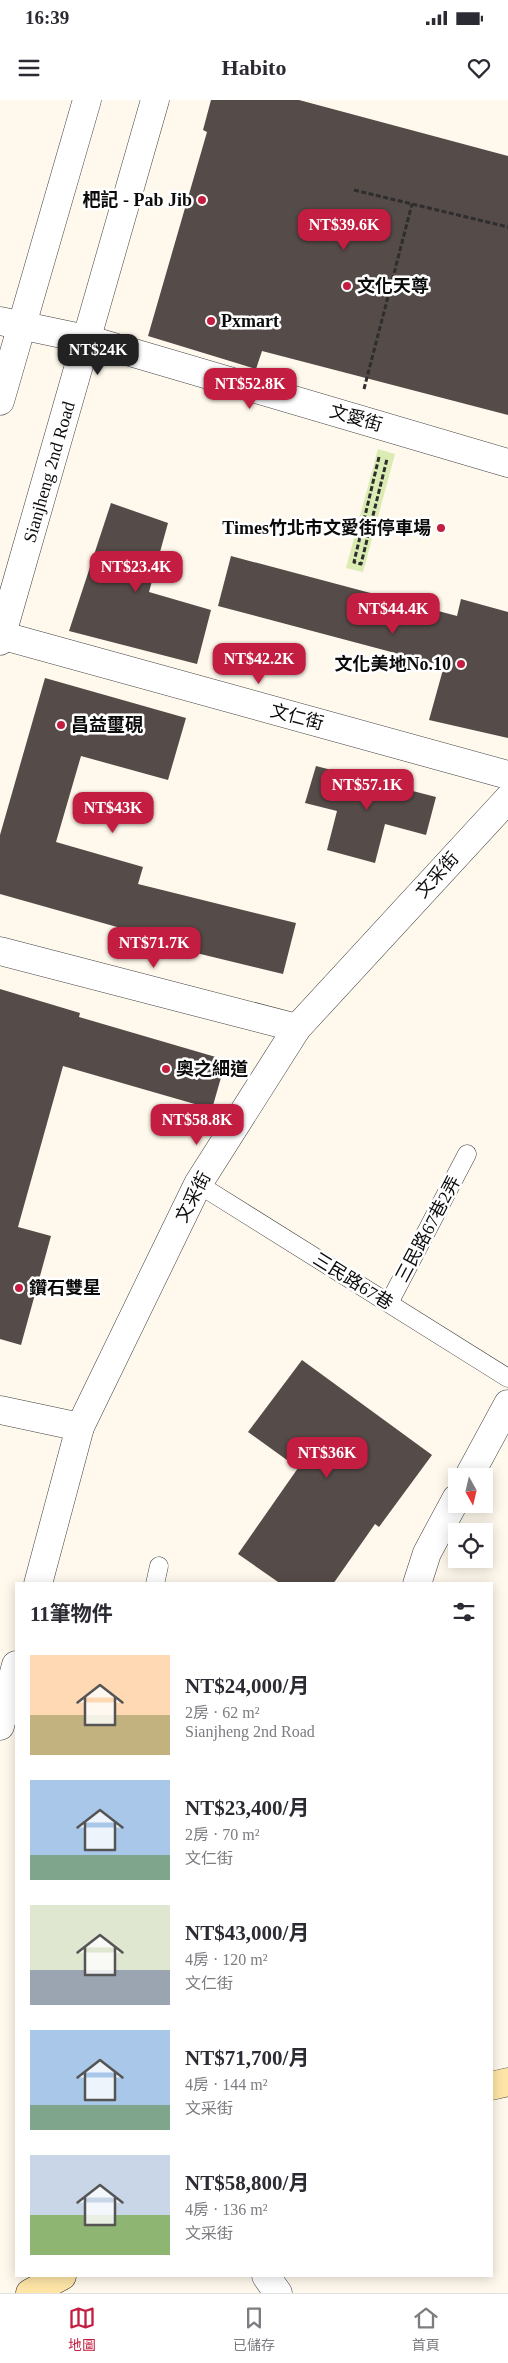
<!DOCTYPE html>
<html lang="zh-TW">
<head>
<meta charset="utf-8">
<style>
  body { margin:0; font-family:"Times New Roman","Noto Sans TC",serif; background:#f2f2f3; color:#2b2b33; height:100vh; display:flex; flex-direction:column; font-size:19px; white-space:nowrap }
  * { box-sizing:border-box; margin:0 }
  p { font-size:16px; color:#7c7c81 }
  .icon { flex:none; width:28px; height:28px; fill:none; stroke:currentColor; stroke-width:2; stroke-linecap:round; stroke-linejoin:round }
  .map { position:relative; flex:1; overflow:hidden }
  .panel { position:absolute; left:15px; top:1482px; width:478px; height:695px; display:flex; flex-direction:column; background:#fff; border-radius:0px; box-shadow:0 2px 12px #0003 }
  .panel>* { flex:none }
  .needle { width:32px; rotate:172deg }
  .controls { position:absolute; left:448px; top:1368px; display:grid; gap:10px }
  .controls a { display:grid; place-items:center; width:45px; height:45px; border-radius:0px; background:#fff; box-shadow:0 2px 12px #0003; font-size:25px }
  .price { position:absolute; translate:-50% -42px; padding:0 11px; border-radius:10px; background:#c31e41; color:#fff; font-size:16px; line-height:32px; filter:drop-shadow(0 1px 2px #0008) }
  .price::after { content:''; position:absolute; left:50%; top:30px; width:15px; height:11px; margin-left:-8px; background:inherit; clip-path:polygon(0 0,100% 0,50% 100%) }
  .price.on { background:#222; color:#fff }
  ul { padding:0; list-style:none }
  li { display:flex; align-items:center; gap:15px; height:125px; padding:0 15px }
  li span { display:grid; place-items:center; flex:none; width:140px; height:100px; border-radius:0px; color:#555 }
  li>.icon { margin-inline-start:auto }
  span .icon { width:60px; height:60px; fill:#fffc; stroke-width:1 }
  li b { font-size:21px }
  h2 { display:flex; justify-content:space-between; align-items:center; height:60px; padding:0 15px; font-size:21px }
  .status { display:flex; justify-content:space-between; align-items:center; height:35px; padding:0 25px; background:#fff; direction:ltr }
  .status svg { height:14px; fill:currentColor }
  header { display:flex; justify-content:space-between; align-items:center; height:65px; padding:0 15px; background:#fff; font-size:22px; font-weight:700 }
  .tabs { display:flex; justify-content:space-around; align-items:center; height:70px; border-top:1px solid #e1e1e2; background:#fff; font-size:14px; color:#7c7c81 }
  .tabs a { display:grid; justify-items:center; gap:2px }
  .tabs .on { color:#c31e41 }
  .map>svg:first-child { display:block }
  .green { fill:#daebb3 }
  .building { fill:#554b48 }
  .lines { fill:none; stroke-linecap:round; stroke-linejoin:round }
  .service-casing { stroke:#3f3f3f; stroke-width:19 }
  .minor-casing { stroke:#3f3f3f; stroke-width:29 }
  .tertiary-casing { stroke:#3f3f3f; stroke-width:29 }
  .secondary-casing { stroke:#2e2e2e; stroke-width:29 }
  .path { stroke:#2e2e2e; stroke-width:3; stroke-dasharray:5 2.5; stroke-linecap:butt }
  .service { stroke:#fff; stroke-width:18 }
  .minor { stroke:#fff; stroke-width:28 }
  .tertiary { stroke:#fff; stroke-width:28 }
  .secondary { stroke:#ffe6a7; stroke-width:28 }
  .poi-dot { fill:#c31e41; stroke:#fff; stroke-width:2 }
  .labels { text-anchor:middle; stroke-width:5; stroke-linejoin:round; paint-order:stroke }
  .poi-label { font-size:18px; font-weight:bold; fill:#0c0c0c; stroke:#fff; text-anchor:start }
  .street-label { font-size:18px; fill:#0c0c0c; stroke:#fff }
</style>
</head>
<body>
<div class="status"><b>16:39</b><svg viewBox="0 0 49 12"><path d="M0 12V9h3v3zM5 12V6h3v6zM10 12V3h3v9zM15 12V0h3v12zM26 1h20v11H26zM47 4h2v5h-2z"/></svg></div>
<header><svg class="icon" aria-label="menu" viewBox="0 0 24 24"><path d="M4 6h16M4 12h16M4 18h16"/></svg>Habito<svg class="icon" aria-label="heart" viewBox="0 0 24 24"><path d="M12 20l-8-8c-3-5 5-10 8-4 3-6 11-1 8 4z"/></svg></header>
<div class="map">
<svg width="508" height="2193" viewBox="0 0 508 2193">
  <rect width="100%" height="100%" fill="#fff8ec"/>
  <path class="green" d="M378,349L395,354L363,472L346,468Z"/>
  <g class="building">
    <path d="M211,0H299L508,56V315L262,251L256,269L148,236L207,32L203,30Z"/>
    <path d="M111,403L168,423L149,492L211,510L197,564L69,531Z"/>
    <path d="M231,456L457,516L461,499L508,512V638L429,620L444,566L218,506Z"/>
    <path d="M45,578L186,618L168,680L81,656L56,742L143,767L138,784L296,823L283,874L147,841L149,836L0,794V735Z"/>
    <path d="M316,666L436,697L426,735L385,724L375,763L327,750L337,711L305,703Z"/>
    <path d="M0,889L80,913L79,917L226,960L212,1009L63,966L18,1127L51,1136L21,1245L0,1239Z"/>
    <path d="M302,1260L432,1355L379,1427L375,1424L333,1484H281L238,1454L298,1368L248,1332Z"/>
  </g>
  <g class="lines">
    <defs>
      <g id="service">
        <path d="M198,1084L508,1278"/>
        <path d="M389,1203L467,1054"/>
        <path d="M155,1484L159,1466"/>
      </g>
      <g id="minor">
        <path d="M0,221L86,239L508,363"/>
        <path d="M0,535L508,675"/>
        <path d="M0,851L297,928"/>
        <path d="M0,1310L80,1327"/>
        <path d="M38,1484L80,1327L198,1084L297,928L508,699"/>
        <path d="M0,1626L16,1565"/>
        <path d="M266,2176L278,2193"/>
      </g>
      <g id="tertiary">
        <path d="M0,301L87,0"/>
        <path d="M0,541L155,0"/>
        <path d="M469,1376L508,1304"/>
        <path d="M417,1484L427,1453L456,1399"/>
      </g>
      <g id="secondary">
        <path d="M491,1986L508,1982"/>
        <path d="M30,2193L62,2176"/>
      </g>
    </defs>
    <use href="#service" class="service-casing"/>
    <use href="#minor" class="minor-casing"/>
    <use href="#tertiary" class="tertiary-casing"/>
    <use href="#secondary" class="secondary-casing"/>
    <g class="path">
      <path d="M354,90L508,127"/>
      <path d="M364,289L412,104"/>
      <path d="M379,357L354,462L361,464L387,359"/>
    </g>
    <use href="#service" class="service"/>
    <use href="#minor" class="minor"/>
    <use href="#tertiary" class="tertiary"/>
    <use href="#secondary" class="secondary"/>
  </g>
  <g class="poi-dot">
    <circle cx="202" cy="100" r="5"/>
    <circle cx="347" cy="186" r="5"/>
    <circle cx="211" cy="221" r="5"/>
    <circle cx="441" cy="428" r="5"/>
    <circle cx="461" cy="564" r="5"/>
    <circle cx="61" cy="625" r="5"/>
    <circle cx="166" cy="969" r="5"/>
    <circle cx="19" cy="1188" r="5"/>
  </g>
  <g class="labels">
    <g class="poi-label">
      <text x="192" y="106" text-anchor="end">杷記 - Pab Jib</text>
      <text x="357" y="192">文化天尊</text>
      <text x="221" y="227">Pxmart</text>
      <text x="431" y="434" text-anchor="end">Times竹北市文愛街停車場</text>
      <text x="451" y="570" text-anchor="end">文化美地No.10</text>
      <text x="71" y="631">昌益璽硯</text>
      <text x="176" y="975">奧之細道</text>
      <text x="29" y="1194">鑽石雙星</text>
    </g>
    <g class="street-label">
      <text transform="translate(356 318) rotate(16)" y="6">文愛街</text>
      <text transform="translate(49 372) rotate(-74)" y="6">Sianjheng 2nd Road</text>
      <text transform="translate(297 617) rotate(15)" y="6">文仁街</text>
      <text transform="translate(437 775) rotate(-48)" y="6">文采街</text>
      <text transform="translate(193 1097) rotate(-62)" y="6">文采街</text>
      <text transform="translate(428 1129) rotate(-62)" y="6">三民路67巷2弄</text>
      <text transform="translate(353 1181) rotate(32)" y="6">三民路67巷</text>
    </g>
  </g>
</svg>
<div class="controls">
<a><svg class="needle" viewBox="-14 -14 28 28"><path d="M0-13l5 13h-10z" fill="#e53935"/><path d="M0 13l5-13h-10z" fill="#7c7c81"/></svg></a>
<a><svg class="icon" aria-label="locate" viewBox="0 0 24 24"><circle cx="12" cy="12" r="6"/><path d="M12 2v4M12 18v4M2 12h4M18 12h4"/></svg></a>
</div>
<b class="price" style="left:344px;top:151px">NT$39.6K</b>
<b class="price on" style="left:98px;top:276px">NT$24K</b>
<b class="price" style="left:250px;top:310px">NT$52.8K</b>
<b class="price" style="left:136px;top:493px">NT$23.4K</b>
<b class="price" style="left:393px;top:535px">NT$44.4K</b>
<b class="price" style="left:259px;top:585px">NT$42.2K</b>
<b class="price" style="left:367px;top:711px">NT$57.1K</b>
<b class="price" style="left:113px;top:734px">NT$43K</b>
<b class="price" style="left:154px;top:869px">NT$71.7K</b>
<b class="price" style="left:197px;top:1046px">NT$58.8K</b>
<b class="price" style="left:327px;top:1379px">NT$36K</b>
<section class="panel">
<h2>11筆物件<svg class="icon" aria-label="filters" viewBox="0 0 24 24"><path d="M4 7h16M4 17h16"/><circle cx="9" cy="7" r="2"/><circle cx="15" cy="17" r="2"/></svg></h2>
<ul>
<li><span style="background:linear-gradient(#ffd9b3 60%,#c2b280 0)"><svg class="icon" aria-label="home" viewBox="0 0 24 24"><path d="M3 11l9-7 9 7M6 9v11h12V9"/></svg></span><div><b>NT$24,000/月</b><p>2房 · 62 m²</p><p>Sianjheng 2nd Road</p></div></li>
<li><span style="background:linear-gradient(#a9c7e8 75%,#7fa58c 0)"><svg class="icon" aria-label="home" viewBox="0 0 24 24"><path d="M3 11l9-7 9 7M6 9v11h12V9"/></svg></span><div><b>NT$23,400/月</b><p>2房 · 70 m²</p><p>文仁街</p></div></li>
<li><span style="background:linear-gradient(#dfe7d0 65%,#9aa5b1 0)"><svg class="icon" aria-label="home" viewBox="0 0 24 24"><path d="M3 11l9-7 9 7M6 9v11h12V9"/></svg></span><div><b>NT$43,000/月</b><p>4房 · 120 m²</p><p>文仁街</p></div></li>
<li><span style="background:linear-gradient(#a9c7e8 75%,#7fa58c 0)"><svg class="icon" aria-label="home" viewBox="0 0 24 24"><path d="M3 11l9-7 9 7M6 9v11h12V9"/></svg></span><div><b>NT$71,700/月</b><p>4房 · 144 m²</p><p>文采街</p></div></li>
<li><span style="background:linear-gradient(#c9d6e8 60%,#8fb573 0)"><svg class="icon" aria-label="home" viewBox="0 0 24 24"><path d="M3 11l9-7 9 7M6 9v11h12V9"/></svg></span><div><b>NT$58,800/月</b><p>4房 · 136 m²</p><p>文采街</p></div></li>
</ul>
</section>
</div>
<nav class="tabs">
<a class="on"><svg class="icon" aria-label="map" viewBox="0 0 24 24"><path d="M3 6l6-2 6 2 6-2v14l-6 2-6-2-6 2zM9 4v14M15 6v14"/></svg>地圖</a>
<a><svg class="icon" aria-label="saved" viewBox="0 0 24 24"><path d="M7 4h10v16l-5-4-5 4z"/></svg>已儲存</a>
<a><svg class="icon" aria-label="home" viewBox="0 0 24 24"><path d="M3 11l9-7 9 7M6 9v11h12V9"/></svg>首頁</a>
</nav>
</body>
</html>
